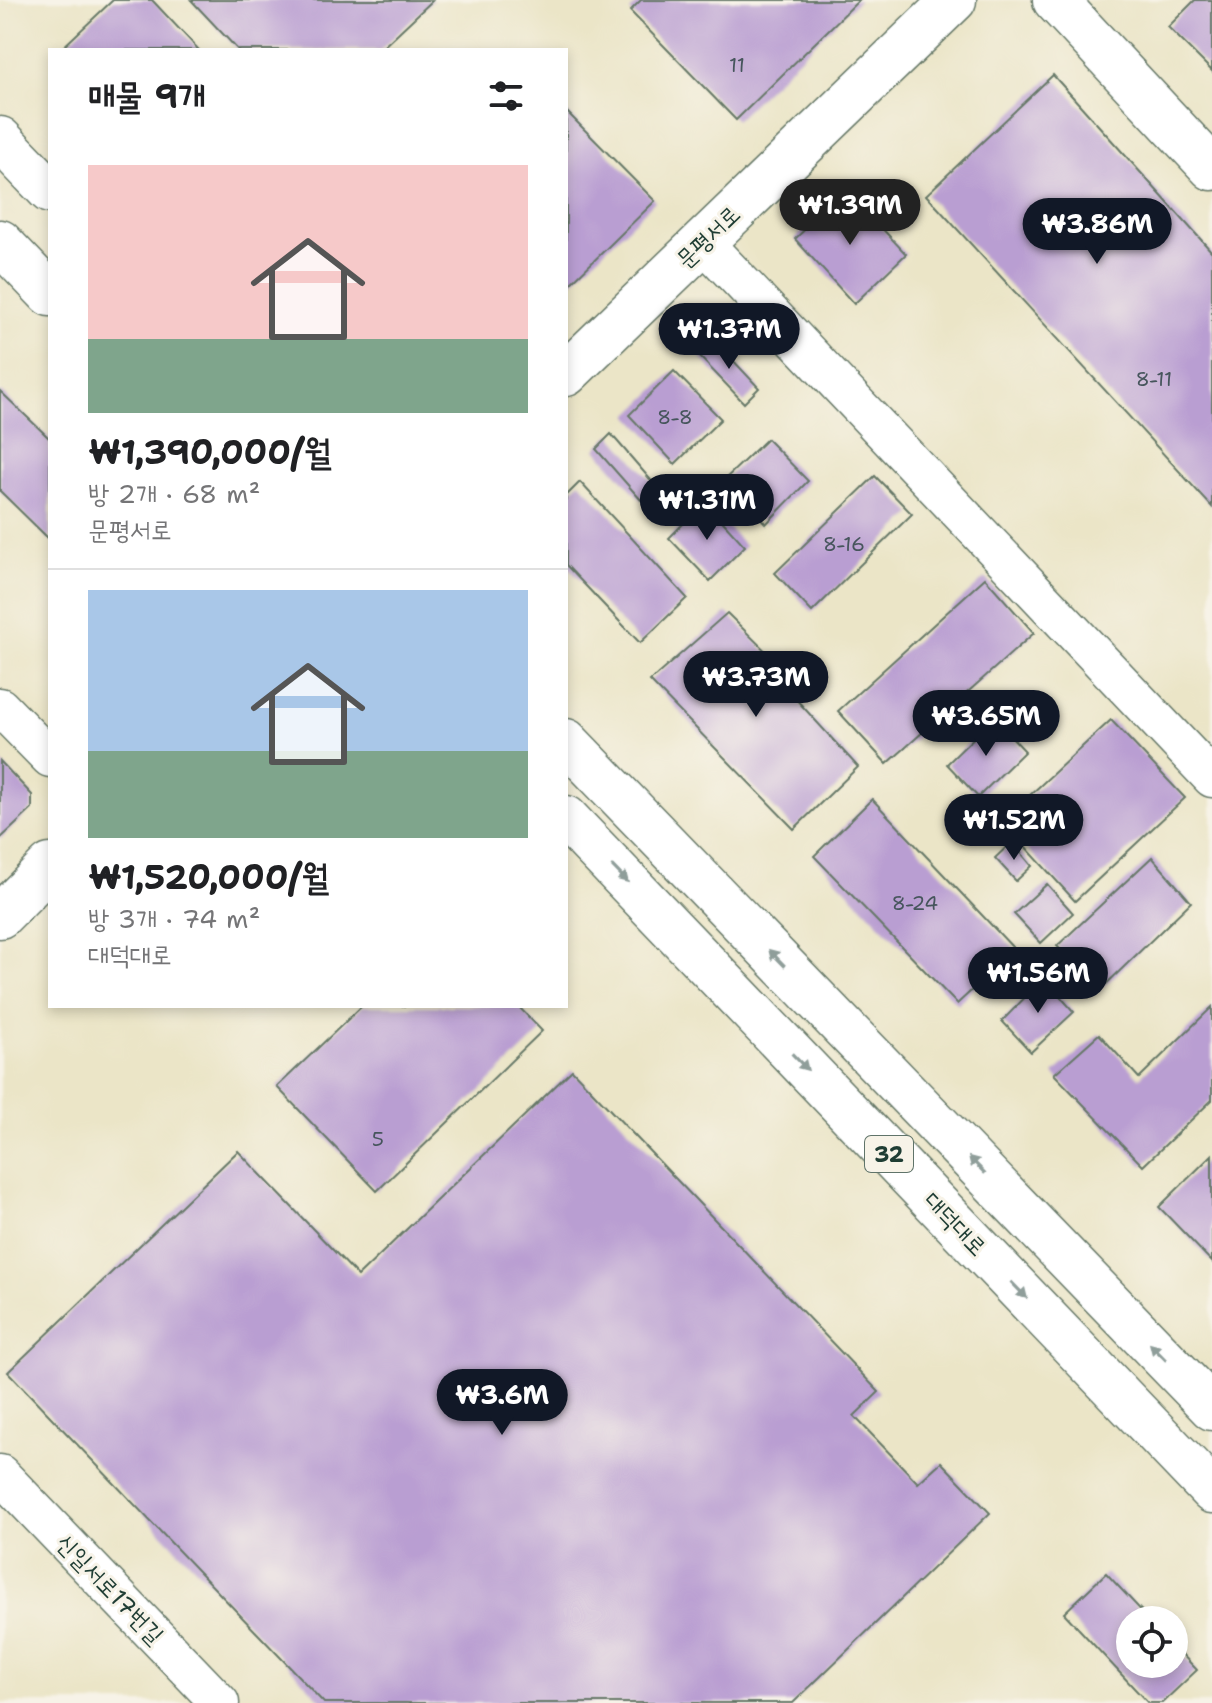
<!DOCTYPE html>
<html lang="ko">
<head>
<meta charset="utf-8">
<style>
  body { margin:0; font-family:"Shantell Sans","Poor Story",sans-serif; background:#f6f6f6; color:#202124; height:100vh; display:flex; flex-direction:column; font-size:30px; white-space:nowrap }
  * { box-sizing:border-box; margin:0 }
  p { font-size:26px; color:#757577 }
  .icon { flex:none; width:44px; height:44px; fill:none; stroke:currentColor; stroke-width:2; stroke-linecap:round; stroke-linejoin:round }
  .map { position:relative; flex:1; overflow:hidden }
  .details { position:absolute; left:48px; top:48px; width:520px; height:960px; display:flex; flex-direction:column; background:#fff; border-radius:0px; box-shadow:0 4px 12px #0003 }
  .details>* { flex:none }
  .tools { position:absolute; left:1116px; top:1606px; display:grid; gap:16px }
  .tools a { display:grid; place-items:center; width:72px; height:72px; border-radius:50%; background:#fff; box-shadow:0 4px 12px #0003; font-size:40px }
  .price { position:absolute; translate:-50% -68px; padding:0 18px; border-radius:28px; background:#111827; color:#fff; font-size:26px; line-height:52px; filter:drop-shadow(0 2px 4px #0008) }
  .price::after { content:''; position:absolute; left:50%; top:48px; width:24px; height:18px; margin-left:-12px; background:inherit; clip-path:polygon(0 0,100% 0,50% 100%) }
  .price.on { background:#222; color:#fff }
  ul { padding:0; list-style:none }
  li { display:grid; align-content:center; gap:16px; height:424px; padding:0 40px }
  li+li { border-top:2px solid #e0e0e0 }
  li span { display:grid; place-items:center; height:248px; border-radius:0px; color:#555 }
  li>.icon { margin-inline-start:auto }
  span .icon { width:144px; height:144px; fill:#fffc; stroke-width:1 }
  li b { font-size:34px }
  h2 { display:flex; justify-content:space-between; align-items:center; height:96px; padding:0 40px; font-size:34px }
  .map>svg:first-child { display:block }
  .building { fill:#b99ed2 }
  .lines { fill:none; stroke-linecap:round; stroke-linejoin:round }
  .minor-casing { stroke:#667867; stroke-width:41 }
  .tertiary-casing { stroke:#667867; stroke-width:47 }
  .secondary-casing { stroke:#667867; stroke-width:47 }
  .primary-casing { stroke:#667867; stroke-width:47 }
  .minor { stroke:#fff; stroke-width:38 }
  .tertiary { stroke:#fff; stroke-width:44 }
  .secondary { stroke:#fff; stroke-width:44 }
  .primary { stroke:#fff; stroke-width:44 }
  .oneway { fill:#8f9e9a }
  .labels { text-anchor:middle; stroke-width:6; stroke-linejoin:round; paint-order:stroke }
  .number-label { font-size:20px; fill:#46555c }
  .shield { fill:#f7f3e8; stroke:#60746a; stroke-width:2 }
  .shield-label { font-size:22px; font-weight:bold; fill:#1f3d34 }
  .street-label { font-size:24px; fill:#1f3d34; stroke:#f7f3e8 }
</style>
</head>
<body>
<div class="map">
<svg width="1212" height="1703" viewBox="0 0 1212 1703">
  <rect width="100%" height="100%" fill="#f7f3e8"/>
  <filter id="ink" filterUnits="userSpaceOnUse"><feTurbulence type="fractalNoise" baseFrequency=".0125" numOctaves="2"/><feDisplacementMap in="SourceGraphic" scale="16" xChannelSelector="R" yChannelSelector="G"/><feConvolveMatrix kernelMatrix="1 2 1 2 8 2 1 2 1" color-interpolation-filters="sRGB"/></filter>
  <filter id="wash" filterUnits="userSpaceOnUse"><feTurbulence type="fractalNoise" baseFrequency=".006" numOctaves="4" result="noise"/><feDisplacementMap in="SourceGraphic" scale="32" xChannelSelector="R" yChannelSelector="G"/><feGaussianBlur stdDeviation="1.8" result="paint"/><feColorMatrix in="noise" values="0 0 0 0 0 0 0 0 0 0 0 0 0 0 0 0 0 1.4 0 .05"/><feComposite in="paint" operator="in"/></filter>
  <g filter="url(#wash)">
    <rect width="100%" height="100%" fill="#ebe5c7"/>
    <g id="blocks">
      <g class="building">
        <path d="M113,0H152L199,50H60Z"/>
        <path d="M191,0H433L380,50H238Z"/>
        <path d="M641,0H859L736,120L630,11Z"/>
        <path d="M1195,0H1212V71L1168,27Z"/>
        <path d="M1053,75L1212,252V507L926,195Z"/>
        <path d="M566,111L655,201L566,288Z"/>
        <path d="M846,190L906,254L854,304L795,239Z"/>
        <path d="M714,340L759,388L744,403L698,355Z"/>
        <path d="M674,371L721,419L675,464L629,415Z"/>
        <path d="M0,391L50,439V540L0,491Z"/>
        <path d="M611,434L656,486L641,500L596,449Z"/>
        <path d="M767,439L808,481L766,524L725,479Z"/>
        <path d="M875,476L912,514L812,612L775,573Z"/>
        <path d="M580,482L687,598L640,643L566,565V496Z"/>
        <path d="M705,502L745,546L710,581L669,538Z"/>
        <path d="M985,578L1034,633L887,764L838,711Z"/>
        <path d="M727,613L803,688L794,697L858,767L794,829L650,681Z"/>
        <path d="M994,718L1025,751L978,797L947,764Z"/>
        <path d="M1111,720L1185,798L1075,901L1002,821Z"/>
        <path d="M0,761L32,795V809L0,839Z"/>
        <path d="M872,799L1015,950L957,1004L814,856Z"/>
        <path d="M1012,842L1032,866L1016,881L995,858Z"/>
        <path d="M1152,857L1191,902L1099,991L1057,946Z"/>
        <path d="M1047,884L1073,913L1041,943L1014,914Z"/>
        <path d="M1044,978L1074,1012L1031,1052L1002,1021Z"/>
        <path d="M362,1006H518L542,1031L377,1191L277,1087Z"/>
        <path d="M1212,1007V1100L1143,1166L1054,1074L1099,1034L1139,1078Z"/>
        <path d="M572,1070L879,1392L854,1416L918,1483L941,1462L990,1513L793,1703H324L8,1372L238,1151L358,1276Z"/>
        <path d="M1212,1155V1262L1159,1207Z"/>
        <path d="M1106,1573L1150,1620H1130V1664H1174V1646L1197,1670L1162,1703H1148L1064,1613Z"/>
      </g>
    </g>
  </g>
  <g filter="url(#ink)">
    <use href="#blocks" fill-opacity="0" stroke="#667867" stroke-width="2"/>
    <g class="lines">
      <defs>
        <g id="minor">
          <path d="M703,242L1212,778"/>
          <path d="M0,707L50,758"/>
          <path d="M0,1474L220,1703"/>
        </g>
        <path id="tertiary" d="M1055,0L1212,168"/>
        <g id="secondary">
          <path d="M566,374L954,0"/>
          <path d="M0,916L50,866"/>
        </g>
        <g id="primary">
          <path d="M0,139L50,191"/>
          <path d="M0,242L50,294"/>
          <path d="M566,741L1212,1408"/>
          <path d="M566,818L1212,1491"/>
        </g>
      </defs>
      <use href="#minor" class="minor-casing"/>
      <use href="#tertiary" class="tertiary-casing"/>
      <use href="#secondary" class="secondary-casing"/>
      <use href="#primary" class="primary-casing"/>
      <use href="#minor" class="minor"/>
      <use href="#tertiary" class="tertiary"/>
      <use href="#secondary" class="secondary"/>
      <use href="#primary" class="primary"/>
    </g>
    <defs><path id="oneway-solid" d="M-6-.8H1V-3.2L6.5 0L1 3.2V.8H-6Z" transform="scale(2)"/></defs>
    <g class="oneway">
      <use href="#oneway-solid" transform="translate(620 874) rotate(46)"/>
      <use href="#oneway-solid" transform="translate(777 958) rotate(-134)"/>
      <use href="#oneway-solid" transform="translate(800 1062) rotate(46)"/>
      <use href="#oneway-solid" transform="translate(977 1165) rotate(-134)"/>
      <use href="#oneway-solid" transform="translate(1019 1290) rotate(46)"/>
      <use href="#oneway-solid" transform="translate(1158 1352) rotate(-134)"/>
    </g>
  </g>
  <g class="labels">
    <g class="number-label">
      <text x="737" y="72">11</text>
      <text x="1154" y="386">8-11</text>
      <text x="675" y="424">8-8</text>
      <text x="844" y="551">8-16</text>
      <text x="915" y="910">8-24</text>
      <text x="378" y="1146">5</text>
    </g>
    <rect class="shield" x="865" y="1136" width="48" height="36" rx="6"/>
    <g class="shield-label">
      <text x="889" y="1162">32</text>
    </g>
    <g class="street-label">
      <text transform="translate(708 237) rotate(-44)" y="8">문평서로</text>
      <text transform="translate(955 1224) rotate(46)" y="8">대덕대로</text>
      <text transform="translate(110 1589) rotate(46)" y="8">신일서로17번길</text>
    </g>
  </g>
</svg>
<div class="tools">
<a><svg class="icon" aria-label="locate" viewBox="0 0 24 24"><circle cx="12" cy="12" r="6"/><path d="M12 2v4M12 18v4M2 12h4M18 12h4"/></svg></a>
</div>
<b class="price on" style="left:850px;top:247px">₩1.39M</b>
<b class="price" style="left:1097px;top:266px">₩3.86M</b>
<b class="price" style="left:729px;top:371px">₩1.37M</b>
<b class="price" style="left:707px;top:542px">₩1.31M</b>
<b class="price" style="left:756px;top:719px">₩3.73M</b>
<b class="price" style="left:986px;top:758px">₩3.65M</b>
<b class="price" style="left:1014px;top:862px">₩1.52M</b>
<b class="price" style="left:1038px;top:1015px">₩1.56M</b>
<b class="price" style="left:502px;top:1437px">₩3.6M</b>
<section class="details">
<h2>매물 9개<svg class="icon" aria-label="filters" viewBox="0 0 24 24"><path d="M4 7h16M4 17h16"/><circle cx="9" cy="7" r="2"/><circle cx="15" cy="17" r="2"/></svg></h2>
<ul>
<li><span style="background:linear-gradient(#f6c9c9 70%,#7fa58c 0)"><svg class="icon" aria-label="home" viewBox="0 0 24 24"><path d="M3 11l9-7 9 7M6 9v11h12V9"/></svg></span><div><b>₩1,390,000/월</b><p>방 2개 · 68 m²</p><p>문평서로</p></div></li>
<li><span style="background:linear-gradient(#a9c7e8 65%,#7fa58c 0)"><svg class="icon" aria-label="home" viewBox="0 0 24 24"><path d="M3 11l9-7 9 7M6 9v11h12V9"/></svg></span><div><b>₩1,520,000/월</b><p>방 3개 · 74 m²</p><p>대덕대로</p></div></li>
</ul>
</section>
</div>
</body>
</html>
